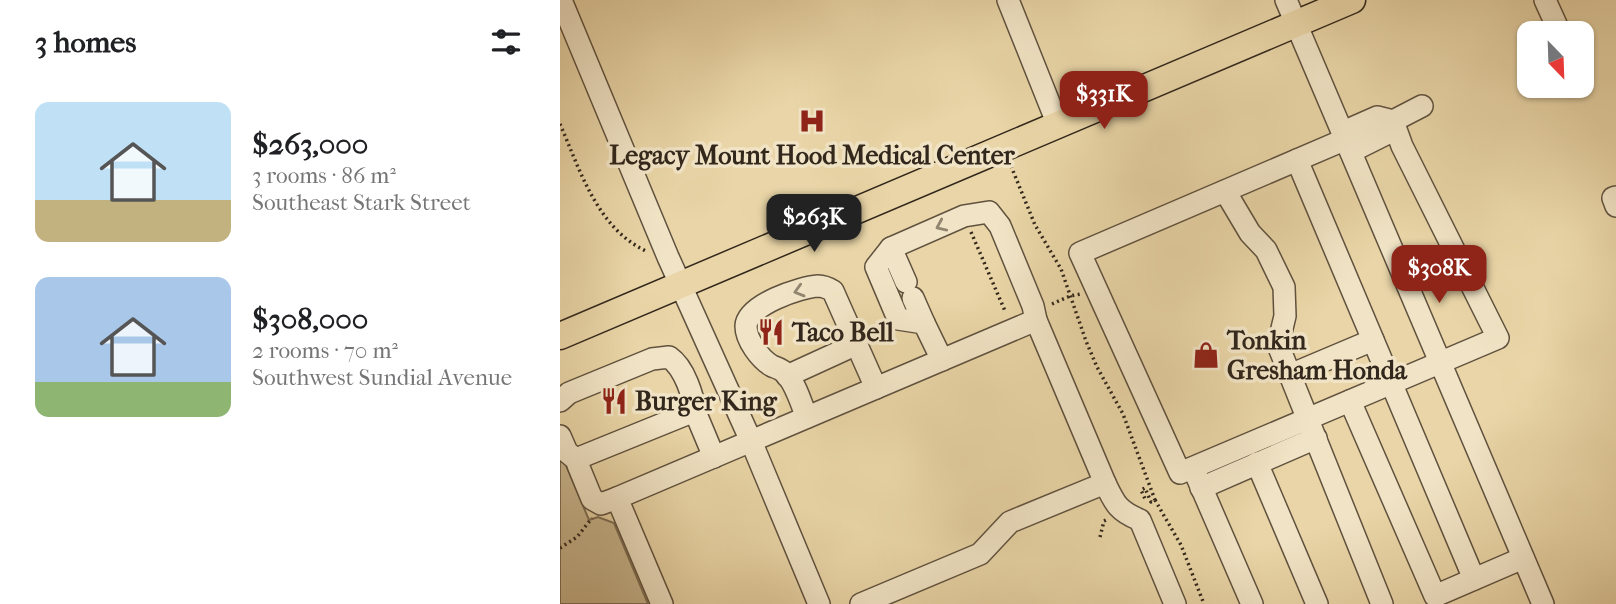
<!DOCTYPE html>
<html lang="en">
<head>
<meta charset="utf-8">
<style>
  body { margin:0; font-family:"IM FELL French Canon",serif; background:#f6f6f6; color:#202124; height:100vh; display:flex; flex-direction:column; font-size:26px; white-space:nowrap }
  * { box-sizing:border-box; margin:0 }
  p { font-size:23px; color:#757577 }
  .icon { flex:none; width:38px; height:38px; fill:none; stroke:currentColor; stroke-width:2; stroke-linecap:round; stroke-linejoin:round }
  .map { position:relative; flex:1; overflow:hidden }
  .panel { display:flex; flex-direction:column; background:#fff; width:560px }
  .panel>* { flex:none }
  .needle { width:46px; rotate:157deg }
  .fabs { position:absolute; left:957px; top:21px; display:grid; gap:14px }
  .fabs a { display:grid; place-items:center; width:77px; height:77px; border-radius:14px; background:#fff; box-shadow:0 2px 5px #0004; font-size:35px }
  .price { position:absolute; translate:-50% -60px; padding:0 16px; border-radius:14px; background:#8f2418; color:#fff; font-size:23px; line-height:46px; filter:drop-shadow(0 2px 4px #0008) }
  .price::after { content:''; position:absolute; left:50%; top:42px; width:21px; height:16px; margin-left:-10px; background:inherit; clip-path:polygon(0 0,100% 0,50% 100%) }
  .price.current { background:#222; color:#fff }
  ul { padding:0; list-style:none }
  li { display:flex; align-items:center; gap:21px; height:175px; padding:0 35px }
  li span { display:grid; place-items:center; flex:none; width:196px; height:140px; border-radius:14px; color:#555 }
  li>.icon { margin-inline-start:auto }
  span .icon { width:84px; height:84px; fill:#fffc; stroke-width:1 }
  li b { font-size:30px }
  h2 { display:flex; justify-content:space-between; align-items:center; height:84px; padding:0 35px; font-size:30px }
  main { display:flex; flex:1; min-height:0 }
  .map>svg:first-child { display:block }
  .green { fill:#cab78f; stroke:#7e6f56; stroke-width:2 }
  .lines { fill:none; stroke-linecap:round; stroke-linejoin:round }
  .minor-casing { stroke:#60523f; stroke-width:24 }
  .major-casing { stroke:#32271c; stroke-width:29 }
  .path { stroke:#32271c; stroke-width:3.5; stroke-dasharray:2 3.5; stroke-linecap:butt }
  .minor { stroke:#f1e4c6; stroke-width:21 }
  .major { stroke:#e9d5a7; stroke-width:26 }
  .oneway { stroke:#928671 }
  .labels { text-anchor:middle; stroke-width:7; stroke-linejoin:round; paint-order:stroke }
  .poi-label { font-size:26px; font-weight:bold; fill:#32271c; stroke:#f1e4c6; text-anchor:start }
</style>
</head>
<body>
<main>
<section class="panel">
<h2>3 homes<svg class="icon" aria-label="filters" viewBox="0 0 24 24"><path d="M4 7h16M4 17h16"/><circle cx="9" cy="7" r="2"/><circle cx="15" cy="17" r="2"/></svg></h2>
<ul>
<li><span style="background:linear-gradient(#bfe0f5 70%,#c2b280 0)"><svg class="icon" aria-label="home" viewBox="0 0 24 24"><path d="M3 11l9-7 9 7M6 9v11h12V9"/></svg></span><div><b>$263,000</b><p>3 rooms · 86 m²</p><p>Southeast Stark Street</p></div></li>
<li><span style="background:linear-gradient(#a9c7e8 75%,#8fb573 0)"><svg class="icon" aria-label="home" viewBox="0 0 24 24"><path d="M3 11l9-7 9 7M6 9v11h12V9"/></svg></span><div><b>$308,000</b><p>2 rooms · 70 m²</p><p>Southwest Sundial Avenue</p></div></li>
</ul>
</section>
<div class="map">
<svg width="1056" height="604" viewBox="0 0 1056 604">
  <rect width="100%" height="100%" fill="#e9d5a7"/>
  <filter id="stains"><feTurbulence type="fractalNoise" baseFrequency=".00286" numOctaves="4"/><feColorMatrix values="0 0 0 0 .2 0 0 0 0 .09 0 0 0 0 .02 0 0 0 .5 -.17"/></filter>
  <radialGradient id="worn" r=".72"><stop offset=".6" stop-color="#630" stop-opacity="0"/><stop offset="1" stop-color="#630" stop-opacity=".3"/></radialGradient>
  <path class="green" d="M0,451L29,520L38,517L54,523L88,604H0Z"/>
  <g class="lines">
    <defs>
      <g id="minor">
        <path d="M1,0L108,257L191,441L259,604"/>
        <path d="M448,0L498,125"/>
        <path d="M726,0L983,604"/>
        <path d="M985,0L1000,33"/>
        <path d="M783,132L817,117L833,121L828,133L792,151"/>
        <path d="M786,139L520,253L620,473L938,338L842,146L833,121L862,106"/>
        <path d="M737,160L914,579"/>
        <path d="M665,191L690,233L706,250L724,287L725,316L718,345L822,604"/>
        <path d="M1056,197L1053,198L1056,206"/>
        <path d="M331,248L346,282"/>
        <path d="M353,298L364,323"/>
        <path d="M382,360L364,323L338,319L316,267L331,248L404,216L429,212L440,226L473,306L476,320"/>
        <path d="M730,375L813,340"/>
        <path d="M227,376L286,349"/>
        <path d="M0,401L9,393L92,359L109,357C125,368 133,396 136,414"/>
        <path d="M790,401L875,596L963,558"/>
        <path d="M247,417C241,404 236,384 226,374C222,369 217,368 212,366C200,359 186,340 186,326C187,305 240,287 258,286C264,286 268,288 273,291L316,388"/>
        <path d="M0,436L7,452L18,461"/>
        <path d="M697,463L757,604"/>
        <path d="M633,468L692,604"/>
        <path d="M545,483C555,504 558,511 580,520L615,604"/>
        <path d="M641,488L756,438"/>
        <path d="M57,498L41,504L32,499L18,465L21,457L132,412L136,414L154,457"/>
        <path d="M102,604L57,498L476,320L545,483L450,522L420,554L301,604"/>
      </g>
      <path id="major" d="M0,336L792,0"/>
    </defs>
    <use href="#minor" class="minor-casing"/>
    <use href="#major" class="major-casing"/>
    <g class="path">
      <path d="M0,124C20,170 37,228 86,251"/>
      <path d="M451,166L475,225L501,269L526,341L537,367L563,414L595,500L591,502L585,488L581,490L586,501"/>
      <path d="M411,232L445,311"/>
      <path d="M492,304L510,296L521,294"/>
      <path d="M595,500L621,545L644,604"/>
      <path d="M540,537L544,521L546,520"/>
      <path d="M0,548L17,537L32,518"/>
    </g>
    <use href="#minor" class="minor"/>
    <use href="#major" class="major"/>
  </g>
  <defs><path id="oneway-chevron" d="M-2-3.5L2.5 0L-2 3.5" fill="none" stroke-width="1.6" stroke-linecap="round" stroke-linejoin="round" transform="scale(1.75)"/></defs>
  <g class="oneway">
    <use href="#oneway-chevron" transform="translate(381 226) rotate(156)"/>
    <use href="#oneway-chevron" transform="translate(239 291) rotate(164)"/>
  </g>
  <defs>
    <symbol id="hospital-bare" viewBox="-9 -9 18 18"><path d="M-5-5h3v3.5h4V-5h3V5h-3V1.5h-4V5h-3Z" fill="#8f2418" stroke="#f1e4c6" stroke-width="2.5" paint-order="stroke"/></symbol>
    <symbol id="restaurant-bare" viewBox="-9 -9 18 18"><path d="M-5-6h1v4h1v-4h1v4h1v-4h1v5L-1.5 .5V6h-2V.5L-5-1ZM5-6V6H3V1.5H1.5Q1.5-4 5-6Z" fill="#8f2418" stroke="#f1e4c6" stroke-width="2.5" paint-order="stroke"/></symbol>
    <symbol id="shop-bare" viewBox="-9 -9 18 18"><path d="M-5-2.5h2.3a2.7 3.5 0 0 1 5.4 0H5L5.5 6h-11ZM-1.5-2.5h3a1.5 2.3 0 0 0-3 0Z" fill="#8f2418" stroke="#f1e4c6" stroke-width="2.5" paint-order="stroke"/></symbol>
  </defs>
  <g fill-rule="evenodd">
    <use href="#hospital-bare" x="233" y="102" width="38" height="38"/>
    <use href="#restaurant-bare" x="192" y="313" width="38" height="38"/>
    <use href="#shop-bare" x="627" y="336" width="38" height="38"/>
    <use href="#restaurant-bare" x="35" y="382" width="38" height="38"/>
  </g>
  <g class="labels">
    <g class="poi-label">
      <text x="252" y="164" text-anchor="middle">Legacy Mount Hood Medical Center</text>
      <text x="232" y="341">Taco Bell</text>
      <text x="667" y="349">Tonkin<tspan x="667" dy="30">Gresham Honda</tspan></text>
      <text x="75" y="410">Burger King</text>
    </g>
  </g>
  <rect width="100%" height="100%" filter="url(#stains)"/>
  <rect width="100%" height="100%" fill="url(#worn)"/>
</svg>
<div class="fabs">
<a><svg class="needle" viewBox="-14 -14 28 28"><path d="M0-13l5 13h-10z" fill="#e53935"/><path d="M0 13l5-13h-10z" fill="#757577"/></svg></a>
</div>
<b class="price" style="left:544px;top:131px">$331K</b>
<b class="price current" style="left:254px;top:254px">$263K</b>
<b class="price" style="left:879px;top:305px">$308K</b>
</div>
</main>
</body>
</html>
